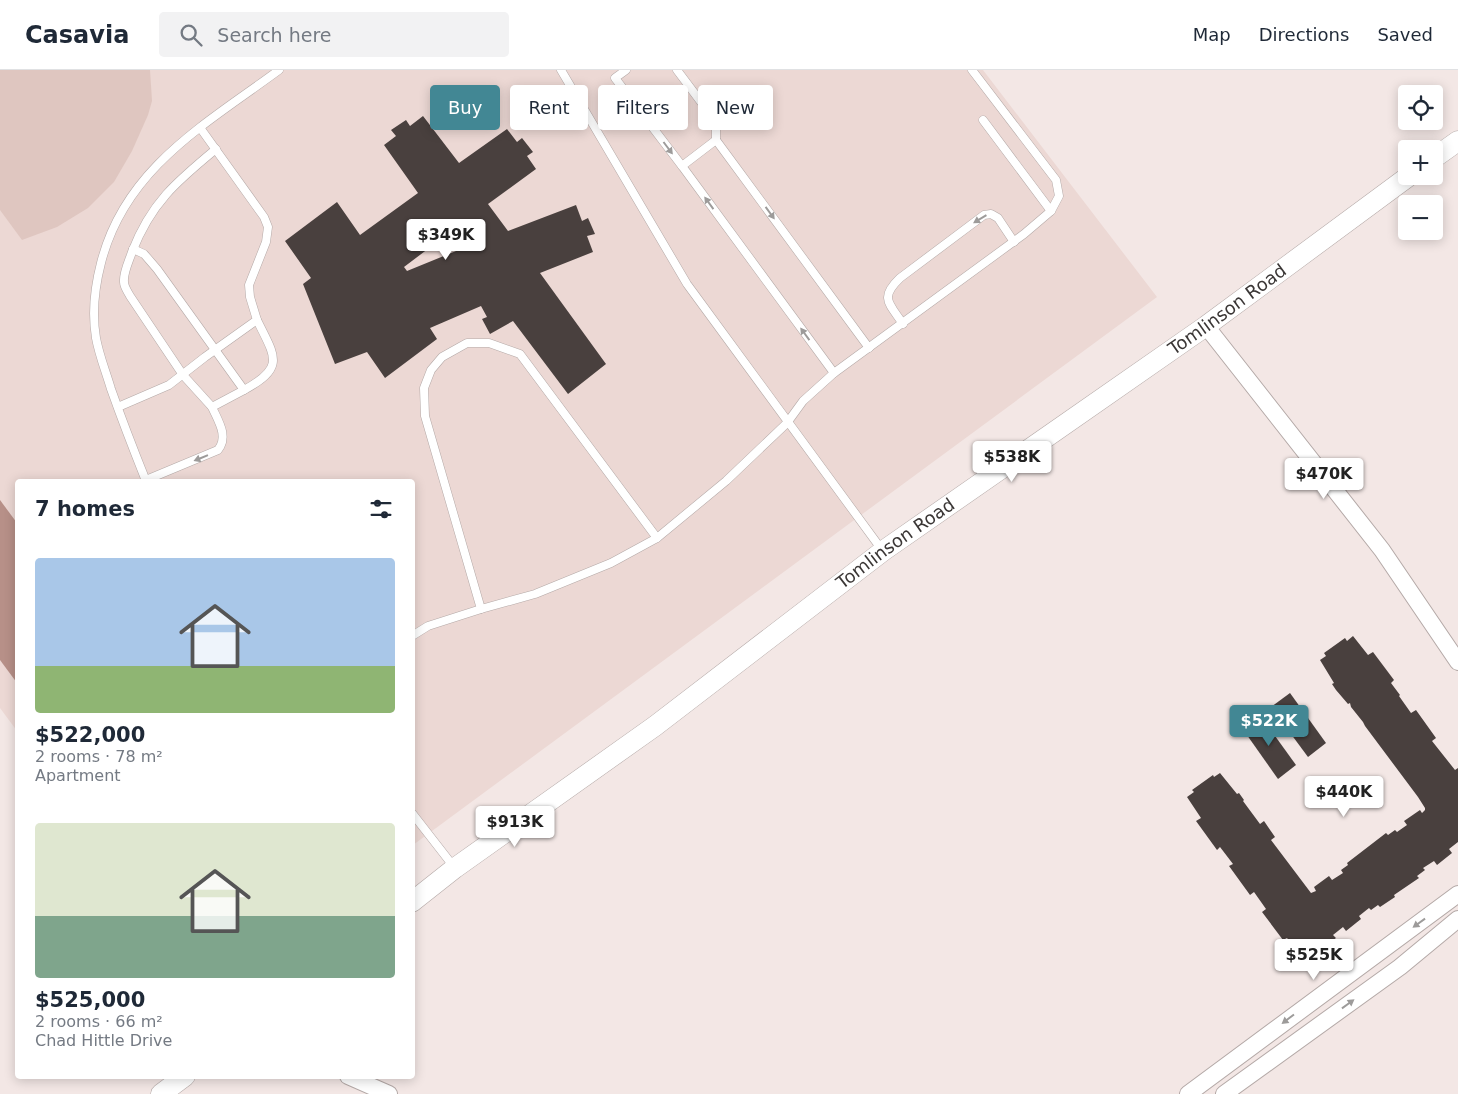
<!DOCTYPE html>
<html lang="en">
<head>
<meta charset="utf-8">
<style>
  body { margin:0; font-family:"DejaVu Sans",sans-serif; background:#f2f2f3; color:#1f2937; height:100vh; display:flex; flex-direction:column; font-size:19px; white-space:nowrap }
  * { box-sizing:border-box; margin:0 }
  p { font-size:16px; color:#747a83 }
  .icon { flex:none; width:28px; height:28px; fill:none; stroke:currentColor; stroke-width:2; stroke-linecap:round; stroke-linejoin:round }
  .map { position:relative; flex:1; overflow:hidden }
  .sheet { position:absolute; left:15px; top:409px; width:400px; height:600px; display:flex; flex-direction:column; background:#fff; border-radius:5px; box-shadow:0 2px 12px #0003 }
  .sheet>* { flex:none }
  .hud { position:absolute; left:430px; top:15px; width:475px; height:45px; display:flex; gap:10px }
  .controls { position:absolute; left:1398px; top:15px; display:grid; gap:10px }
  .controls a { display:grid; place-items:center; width:45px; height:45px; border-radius:5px; background:#fff; box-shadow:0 2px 12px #0003; font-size:25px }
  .price { position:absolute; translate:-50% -42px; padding:0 11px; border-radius:5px; background:#fff; color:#222; font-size:16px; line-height:32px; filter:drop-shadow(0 1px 2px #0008) }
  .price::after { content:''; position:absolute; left:50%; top:30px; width:15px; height:11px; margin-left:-8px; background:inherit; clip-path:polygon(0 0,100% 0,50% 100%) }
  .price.on { background:#428794; color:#fff }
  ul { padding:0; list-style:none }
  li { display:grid; align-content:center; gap:10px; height:265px; padding:0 20px }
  li span { display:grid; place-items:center; height:155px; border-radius:5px; color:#555 }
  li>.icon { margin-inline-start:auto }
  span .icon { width:90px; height:90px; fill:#fffc; stroke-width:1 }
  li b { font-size:21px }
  h2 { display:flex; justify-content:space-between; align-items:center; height:60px; padding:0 20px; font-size:21px }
  .tag { padding:0 18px; border-radius:5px; background:#fff; box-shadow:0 2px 12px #0003; font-size:18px; line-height:45px }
  .tag.on { background:#428794; color:#fff }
  header { display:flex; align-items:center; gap:30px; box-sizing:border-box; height:70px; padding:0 25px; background:#fff; border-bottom:1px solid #e0e1e3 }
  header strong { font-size:24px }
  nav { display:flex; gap:28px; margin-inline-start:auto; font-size:18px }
  .search { width:350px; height:45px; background:#f2f2f3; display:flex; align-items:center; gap:12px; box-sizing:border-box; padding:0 18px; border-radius:5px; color:#747a83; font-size:19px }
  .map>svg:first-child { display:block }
  .built { fill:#ecd8d4 }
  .green { fill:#dfc6c0 }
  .water { fill:#b79088 }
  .building { fill:#49403e; fill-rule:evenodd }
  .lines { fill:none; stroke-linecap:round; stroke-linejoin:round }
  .service-casing { stroke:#b4a9a7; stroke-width:9 }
  .minor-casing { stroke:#b4a9a7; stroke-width:18 }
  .tertiary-casing { stroke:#b4a9a7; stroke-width:21 }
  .service { stroke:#fff; stroke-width:8 }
  .minor { stroke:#fff; stroke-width:16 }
  .tertiary { stroke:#fff; stroke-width:20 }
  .oneway { fill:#9d9b9a }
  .labels { text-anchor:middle; stroke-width:5; stroke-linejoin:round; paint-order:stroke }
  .street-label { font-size:18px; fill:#3b3736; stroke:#fff }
</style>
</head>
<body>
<header>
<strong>Casavia</strong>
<div class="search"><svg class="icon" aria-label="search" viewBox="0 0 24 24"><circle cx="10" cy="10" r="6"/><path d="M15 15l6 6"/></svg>Search here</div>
<nav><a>Map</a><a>Directions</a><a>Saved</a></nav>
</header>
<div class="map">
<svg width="1458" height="1024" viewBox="0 0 1458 1024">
  <rect width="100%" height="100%" fill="#f3e7e5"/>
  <path class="built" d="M0,0H983L1157,227L413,775L412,411H18L17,661L0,638Z"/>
  <path class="green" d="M0,0H150L152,31L148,45L132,81L114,112L88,138L57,157L22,170L0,140Z"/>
  <path class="water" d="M0,430L17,453V613L0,590Z"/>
  <g class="building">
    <path d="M423,46L459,93L507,59L517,72L522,68L533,82L527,86L536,99L488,134L508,161L576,135L582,151L588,148L595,164L587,166L593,182L540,203L606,294L568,324L513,251L490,264L482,249L487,247L481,236L430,258L437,269L385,308L367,282L335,294L303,214L311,208L285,171L337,132L360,165L418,123L384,75L396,66L391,60L406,50L410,56ZM445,166L456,181L407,201L404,197Z"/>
    <path d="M1353,566L1368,585L1373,582L1394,610L1391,613L1400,625L1399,626L1411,643L1416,640L1436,668L1432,671L1455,700L1458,698V772L1449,779L1452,783L1437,795L1434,791L1423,798L1425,800L1417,806L1419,808L1394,825L1395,827L1380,837L1378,835L1371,840L1369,838L1359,846L1361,849L1346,861L1343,857L1333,865L1336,868L1320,880L1311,886L1309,882L1302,887L1287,868L1283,870L1262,842L1266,839L1254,822L1250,825L1229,796L1233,794L1220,777L1217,780L1196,751L1201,748L1187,727L1194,722L1192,720L1213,705L1214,707L1220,703L1237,724L1239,723L1244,730L1243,731L1260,754L1264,751L1275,767L1271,770L1311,823L1316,821L1314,817L1329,806L1332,810L1343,803L1341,800L1348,795L1347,793L1386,763L1388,765L1395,760L1397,762L1407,755L1404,751L1420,740L1422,743L1425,740V738L1418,727L1365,656L1363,652L1351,637L1350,633L1348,634L1336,620L1332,614L1334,613L1320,590L1326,586L1324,583L1345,568L1347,571Z"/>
    <path d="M1290,623L1326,673L1308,687L1271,637Z"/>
    <path d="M1260,645L1296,695L1278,709L1242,658Z"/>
  </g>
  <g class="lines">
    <defs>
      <g id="service">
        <path d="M561,0L687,214L882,480"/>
        <path d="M626,0L615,8L682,96"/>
        <path d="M677,0L716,52V70"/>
        <path d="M983,50L1051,141"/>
        <path d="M216,79C176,112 151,133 132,182C129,191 123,203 124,212C124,217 128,222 130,226L183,305L212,337L244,320"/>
        <path d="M133,179L144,184L157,199L244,320C286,297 275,287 257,250"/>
        <path d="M903,254C889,233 879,228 900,208L984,145L991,144L998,148L1014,172"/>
        <path d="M834,303L682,96L716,70L869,278"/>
        <path d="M118,337L169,315L205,287L257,250L250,227L249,215L266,172L268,157L264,147L201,59"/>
        <path d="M146,410L218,380C229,366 218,351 212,337"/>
        <path d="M146,411C134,381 122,350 111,319C106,302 99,285 96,268C92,244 95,216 101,193C125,98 206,54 279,0"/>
        <path d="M481,539L425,346L424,318L431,300L442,287L467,273H489L520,284L657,468"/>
        <path d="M412,566L428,556L481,539L535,524L611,493L657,468L726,411L787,353L803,331L834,303L1024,164L1051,141L1059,126L1056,110L972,0"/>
        <path d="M412,743L454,797"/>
      </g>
      <g id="minor">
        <path d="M1206,256L1382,480L1458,592"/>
        <path d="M348,1006L389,1024"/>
        <path d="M1188,1024L1458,824"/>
        <path d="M1224,1024L1400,897L1458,849"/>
      </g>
      <g id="tertiary">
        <path d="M1434,88L1458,71"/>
        <path id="s1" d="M412,832L455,798L655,656L883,481L1206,256L1409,106"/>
        <path d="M161,1024L185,1006"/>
      </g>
    </defs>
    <use href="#service" class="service-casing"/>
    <use href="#minor" class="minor-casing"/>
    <use href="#tertiary" class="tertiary-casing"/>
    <use href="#service" class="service"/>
    <use href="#minor" class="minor"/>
    <use href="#tertiary" class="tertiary"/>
  </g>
  <defs><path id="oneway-solid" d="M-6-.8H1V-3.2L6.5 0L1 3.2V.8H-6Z" transform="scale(1.25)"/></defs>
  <g class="oneway">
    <use href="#oneway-solid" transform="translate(668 78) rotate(53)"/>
    <use href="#oneway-solid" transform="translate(709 133) rotate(-126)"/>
    <use href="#oneway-solid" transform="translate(770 143) rotate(54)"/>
    <use href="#oneway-solid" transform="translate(980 149) rotate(149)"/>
    <use href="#oneway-solid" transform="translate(805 264) rotate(-126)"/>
    <use href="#oneway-solid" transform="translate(201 388) rotate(158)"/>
    <use href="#oneway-solid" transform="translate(1419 853) rotate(144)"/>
    <use href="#oneway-solid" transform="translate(1348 934) rotate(-36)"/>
    <use href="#oneway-solid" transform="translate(1288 949) rotate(143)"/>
  </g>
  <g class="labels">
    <g class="street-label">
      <text dy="6" stroke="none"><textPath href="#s1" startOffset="1008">Tomlinson Road</textPath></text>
      <text dy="6" stroke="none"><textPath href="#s1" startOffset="602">Tomlinson Road</textPath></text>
    </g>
  </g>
</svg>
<div class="controls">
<a><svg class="icon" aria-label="locate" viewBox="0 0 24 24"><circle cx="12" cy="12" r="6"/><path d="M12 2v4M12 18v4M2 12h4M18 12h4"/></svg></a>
<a>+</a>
<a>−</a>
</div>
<b class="price" style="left:446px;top:191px">$349K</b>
<b class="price" style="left:1012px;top:413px">$538K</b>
<b class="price" style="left:1324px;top:430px">$470K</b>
<b class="price on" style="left:1269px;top:677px">$522K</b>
<b class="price" style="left:1344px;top:748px">$440K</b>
<b class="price" style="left:515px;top:778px">$913K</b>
<b class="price" style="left:1314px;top:911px">$525K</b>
<div class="hud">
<a class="tag on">Buy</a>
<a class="tag">Rent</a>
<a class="tag">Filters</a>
<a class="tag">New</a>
</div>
<section class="sheet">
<h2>7 homes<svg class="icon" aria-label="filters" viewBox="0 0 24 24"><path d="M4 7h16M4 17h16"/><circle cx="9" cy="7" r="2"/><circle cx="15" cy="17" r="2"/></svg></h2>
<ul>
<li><span style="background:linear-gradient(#a9c7e8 70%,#8fb573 0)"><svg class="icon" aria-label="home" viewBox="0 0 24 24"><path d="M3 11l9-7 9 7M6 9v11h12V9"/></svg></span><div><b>$522,000</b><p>2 rooms · 78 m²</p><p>Apartment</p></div></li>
<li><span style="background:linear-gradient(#dfe7d0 60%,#7fa58c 0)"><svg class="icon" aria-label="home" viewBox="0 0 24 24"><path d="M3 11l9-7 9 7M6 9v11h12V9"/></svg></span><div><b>$525,000</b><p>2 rooms · 66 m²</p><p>Chad Hittle Drive</p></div></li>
</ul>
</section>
</div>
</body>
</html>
